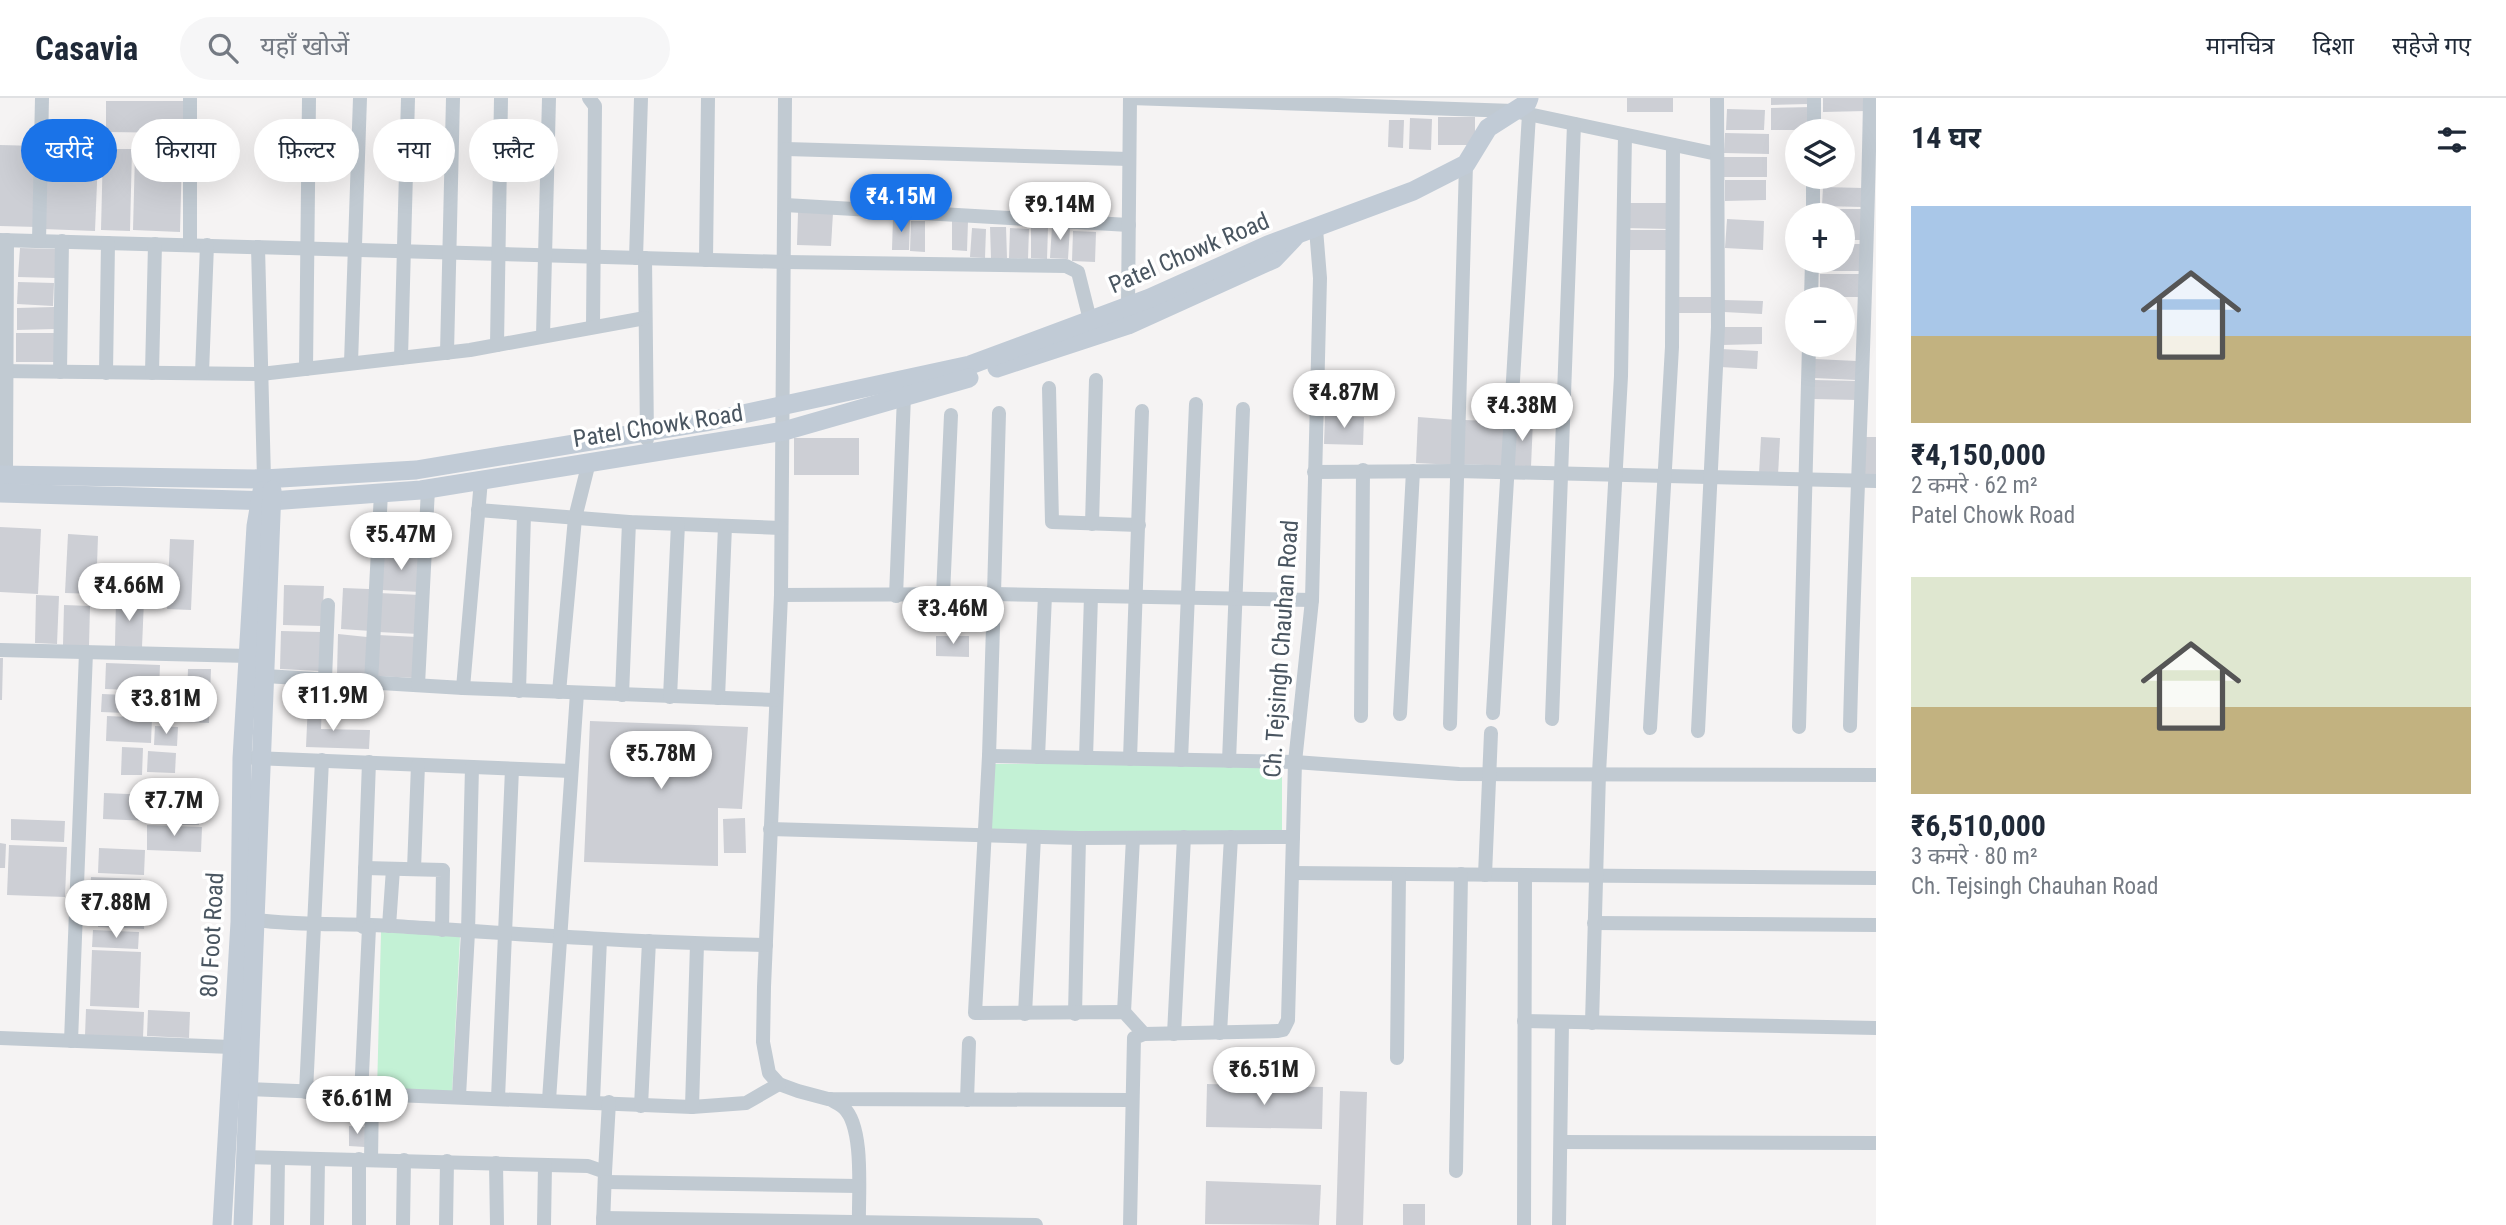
<!DOCTYPE html>
<html lang="hi">
<head>
<meta charset="utf-8">
<style>
  body { margin:0; font-family:"Roboto Condensed","Noto Sans Devanagari",sans-serif; background:#f6f6f7; color:#1f2937; height:100vh; display:flex; flex-direction:column; font-size:26px; white-space:nowrap }
  * { box-sizing:border-box; margin:0 }
  p { font-size:23px; color:#747a83 }
  .icon { flex:none; width:38px; height:38px; fill:none; stroke:currentColor; stroke-width:2; stroke-linecap:round; stroke-linejoin:round }
  .map { position:relative; flex:1; overflow:hidden }
  .details { display:flex; flex-direction:column; background:#fff; width:630px }
  .details>* { flex:none }
  .top-card { position:absolute; left:21px; top:21px; width:665px; height:63px; display:flex; gap:14px }
  .buttons { position:absolute; left:1785px; top:21px; display:grid; gap:14px }
  .buttons a { display:grid; place-items:center; width:70px; height:70px; border-radius:50%; background:#fff; box-shadow:0 7px 28px #0002; font-size:35px }
  .price { position:absolute; translate:-50% -60px; padding:0 16px; border-radius:24px; background:#fff; color:#222; font-size:23px; line-height:46px; filter:drop-shadow(0 2px 4px #0008) }
  .price::after { content:''; position:absolute; left:50%; top:42px; width:21px; height:16px; margin-left:-10px; background:inherit; clip-path:polygon(0 0,100% 0,50% 100%) }
  .price.selected { background:#1a73e8; color:#fff }
  ul { padding:0; list-style:none }
  li { display:grid; align-content:center; gap:14px; height:371px; padding:0 35px }
  li span { display:grid; place-items:center; height:217px; border-radius:0px; color:#555 }
  li>.icon { margin-inline-start:auto }
  span .icon { width:126px; height:126px; fill:#fffc; stroke-width:1 }
  li b { font-size:30px }
  h2 { display:flex; justify-content:space-between; align-items:center; height:84px; padding:0 35px; font-size:30px }
  .pill { padding:0 24px; border-radius:32px; background:#fff; box-shadow:0 7px 28px #0002; font-size:24px; line-height:63px }
  .pill.selected { background:#1a73e8; color:#fff }
  header { display:flex; align-items:center; gap:42px; box-sizing:border-box; height:98px; padding:0 35px; background:#fff; border-bottom:2px solid #e0e1e3 }
  header strong { font-size:33px }
  nav { display:flex; gap:38px; margin-inline-start:auto; font-size:24px }
  .search { width:490px; height:63px; background:#f6f6f7; display:flex; align-items:center; gap:18px; box-sizing:border-box; padding:0 24px; border-radius:38px; color:#747a83; font-size:26px }
  main { display:flex; flex:1; min-height:0 }
  .map>svg:first-child { display:block }
  .green { fill:#c3f1d5 }
  .building { fill:#cdcfd5 }
  .lines { fill:none; stroke-linecap:round; stroke-linejoin:round }
  .street { stroke:#c1cad2; stroke-width:14 }
  .secondary { stroke:#c1cbd6; stroke-width:19 }
  .labels { text-anchor:middle; stroke-width:7; stroke-linejoin:round; paint-order:stroke }
  .street-label { font-size:24px; fill:#4a5661; stroke:#fff }
</style>
</head>
<body>
<header>
<strong>Casavia</strong>
<div class="search"><svg class="icon" aria-label="search" viewBox="0 0 24 24"><circle cx="10" cy="10" r="6"/><path d="M15 15l6 6"/></svg>यहाँ खोजें</div>
<nav><a>मानचित्र</a><a>दिशा</a><a>सहेजे गए</a></nav>
</header>
<main>
<div class="map">
<svg width="1876" height="1127" viewBox="0 0 1876 1127">
  <rect width="100%" height="100%" fill="#f5f3f3"/>
  <g class="green">
    <path d="M1282,665V739L991,740L993,666Z"/>
    <path d="M381,834L460,838L452,997L377,994Z"/>
  </g>
  <g class="building">
    <rect x="1627" y="0" width="46" height="14"/>
    <path d="M1771,0H1809V6L1771,7Z"/>
    <path d="M1823,0H1865L1866,13L1823,14Z"/>
    <path d="M106,3H183V35L106,34Z"/>
    <path d="M1813,9V32H1771V10Z"/>
    <path d="M1727,11L1765,12L1764,32H1726Z"/>
    <rect x="1438" y="19" width="37" height="28"/>
    <path d="M1410,20L1432,21L1431,52L1409,51Z"/>
    <path d="M1389,22H1404L1403,50L1388,49Z"/>
    <path d="M1725,35L1769,36V56L1724,55Z"/>
    <path d="M0,47L38,48L37,129L0,128Z"/>
    <path d="M103,51H132L130,133L101,132Z"/>
    <path d="M135,55L182,56L180,134L133,132Z"/>
    <path d="M46,59L98,61L95,133L43,131Z"/>
    <rect x="1724" y="59" width="43" height="20"/>
    <path d="M1725,82H1766V102L1725,103Z"/>
    <path d="M1823,89L1863,90L1862,109L1822,108Z"/>
    <path d="M1626,105H1670V131L1625,130Z"/>
    <path d="M1822,111H1864V142H1843V117H1822Z"/>
    <path d="M798,114L833,115L831,148L797,147Z"/>
    <path d="M893,119L910,120L909,152H892Z"/>
    <path d="M1727,121L1764,123L1763,152L1725,150Z"/>
    <path d="M952,122L968,123L967,153L952,152Z"/>
    <path d="M911,123H925V154L910,153Z"/>
    <path d="M1031,128L1048,129L1047,161L1031,160Z"/>
    <path d="M1052,128L1070,129L1068,161L1050,160Z"/>
    <path d="M990,129H1006L1007,160H991Z"/>
    <path d="M972,130L986,131L985,160L970,159Z"/>
    <path d="M1010,130L1029,131L1028,161L1009,160Z"/>
    <rect x="1626" y="132" width="43" height="20"/>
    <path d="M1073,133L1096,134L1095,164L1072,163Z"/>
    <path d="M1843,146H1863V173H1820V163H1843Z"/>
    <path d="M20,150L57,151L56,180L18,179Z"/>
    <rect x="1820" y="176" width="40" height="23"/>
    <path d="M18,184L54,185L53,208L17,206Z"/>
    <rect x="1676" y="199" width="40" height="16"/>
    <path d="M1724,202L1763,203L1762,216L1724,214Z"/>
    <path d="M54,209L55,231L17,232V210Z"/>
    <path d="M1722,229H1762V246L1722,247Z"/>
    <rect x="16" y="235" width="41" height="29"/>
    <path d="M1721,251L1758,253L1757,271L1720,269Z"/>
    <path d="M1815,261L1857,263L1856,282L1814,280Z"/>
    <path d="M1814,282L1858,283V302L1814,301Z"/>
    <path d="M1325,317L1364,319L1363,347L1324,346Z"/>
    <path d="M1418,319L1457,322L1455,367L1416,365Z"/>
    <path d="M1513,321H1533L1531,369H1512Z"/>
    <path d="M1465,322L1509,324L1507,368L1463,366Z"/>
    <path d="M1761,339L1780,340L1778,377L1759,376Z"/>
    <path d="M1866,339H1876V376H1864Z"/>
    <rect x="794" y="340" width="65" height="37"/>
    <path d="M384,419L424,421L422,453L384,451Z"/>
    <path d="M0,429L41,431L38,496L0,494Z"/>
    <path d="M68,436L98,438L96,496L65,495Z"/>
    <path d="M170,441L194,442L191,512L167,511Z"/>
    <path d="M382,454L422,456L420,494L381,492Z"/>
    <path d="M284,487L324,488L322,528L283,527Z"/>
    <path d="M343,490L369,491L371,533L341,531Z"/>
    <path d="M379,495L420,497L419,536L378,534Z"/>
    <path d="M36,497L59,498L57,546L35,545Z"/>
    <path d="M116,501L144,502L142,549L115,548Z"/>
    <path d="M64,507L90,508L89,548L63,547Z"/>
    <path d="M281,533L321,534L320,573L280,571Z"/>
    <path d="M338,536L367,539L366,578L337,577Z"/>
    <path d="M378,537L417,539L416,580L376,578Z"/>
    <path d="M936,538H969V559L936,558Z"/>
    <path d="M0,560H3L2,602H0Z"/>
    <path d="M106,565L160,567L159,593L105,591Z"/>
    <path d="M188,571H211L209,625L186,624Z"/>
    <path d="M102,596L152,598V616L101,614Z"/>
    <path d="M308,605L322,606L321,631L370,632L369,651L306,649Z"/>
    <path d="M107,618L152,620L151,645L106,643Z"/>
    <path d="M590,623L748,629L742,711L718,710V768L584,764Z"/>
    <path d="M155,628L178,629L177,648L154,647Z"/>
    <path d="M122,649L143,650L142,677H121Z"/>
    <path d="M148,653L176,655L175,675L147,674Z"/>
    <path d="M104,695L151,697L150,723L103,721Z"/>
    <path d="M181,704L200,705L199,727H181Z"/>
    <path d="M745,720L746,755H724L723,721Z"/>
    <path d="M11,721L65,723L64,744L11,742Z"/>
    <path d="M147,727L202,729L201,754L147,752Z"/>
    <path d="M0,745L6,746L5,770H0Z"/>
    <path d="M9,747L67,749L65,799L7,797Z"/>
    <path d="M99,750L145,752L144,777L98,775Z"/>
    <path d="M91,779L141,781L140,799L90,797Z"/>
    <path d="M99,800L145,802L144,831L98,829Z"/>
    <path d="M93,832L139,834L138,851L92,849Z"/>
    <path d="M92,852L141,854L139,910L90,908Z"/>
    <path d="M86,911L144,914L143,940L85,938Z"/>
    <path d="M148,912L190,914L189,940L147,938Z"/>
    <path d="M1207,986L1323,989L1322,1031L1206,1029Z"/>
    <path d="M1340,993L1367,994L1363,1127H1336Z"/>
    <path d="M349,1028L366,1029L365,1049L349,1048Z"/>
    <path d="M1206,1083L1321,1087L1319,1127L1205,1126Z"/>
    <rect x="1403" y="1106" width="22" height="21"/>
  </g>
  <g class="lines">
    <g class="street">
      <path d="M589,0L595,8L593,229"/>
      <path d="M785,0L781,497L764,889L763,944L769,975L779,986L798,993L828,1001L1130,1002"/>
      <path d="M1130,0L1514,13L1717,56"/>
      <path d="M1814,33V0"/>
      <path d="M786,51L1129,61"/>
      <path d="M785,107L1129,127"/>
      <path d="M1813,117V79"/>
      <path d="M0,142L785,164L1066,168L1078,174L1090,222"/>
      <path d="M39,143L42,0"/>
      <path d="M190,147V0"/>
      <path d="M258,149L264,381"/>
      <path d="M636,160L641,0"/>
      <path d="M645,160L647,341"/>
      <path d="M706,162L708,0"/>
      <path d="M1811,201L1812,163"/>
      <path d="M1128,208L1130,0"/>
      <path d="M543,238L549,0"/>
      <path d="M497,247L501,0"/>
      <path d="M447,255L453,0"/>
      <path d="M401,260L408,0"/>
      <path d="M351,265L360,0"/>
      <path d="M306,271L309,0"/>
      <path d="M0,273L261,276L470,252L645,220"/>
      <path d="M60,274L62,143"/>
      <path d="M106,275L108,145"/>
      <path d="M152,275L155,146"/>
      <path d="M202,275L207,147"/>
      <path d="M1049,290L1052,424L1139,427"/>
      <path d="M1314,374L1457,373L1876,383"/>
      <path d="M6,377L7,142"/>
      <path d="M478,412L629,424L781,430"/>
      <path d="M1092,426L1096,282"/>
      <path d="M781,497L994,496L999,315"/>
      <path d="M943,497L951,317"/>
      <path d="M896,498L904,298"/>
      <path d="M0,552L249,558"/>
      <path d="M265,578L463,590L774,602"/>
      <path d="M325,581L328,507"/>
      <path d="M371,585L381,395"/>
      <path d="M418,587L428,391"/>
      <path d="M463,590L481,382"/>
      <path d="M519,593L524,416"/>
      <path d="M559,594L575,420L589,364"/>
      <path d="M622,597L629,424"/>
      <path d="M670,599L678,426"/>
      <path d="M718,600L725,428"/>
      <path d="M1493,615L1529,16"/>
      <path d="M1400,616L1413,373"/>
      <path d="M1361,618L1363,372"/>
      <path d="M1552,621L1574,26"/>
      <path d="M1450,626L1466,66"/>
      <path d="M1850,628C1855,418 1867,209 1870,0"/>
      <path d="M1799,629L1809,247"/>
      <path d="M1650,630L1672,249L1673,47"/>
      <path d="M1698,633L1718,229L1717,0"/>
      <path d="M989,658L1295,664L1459,676L1876,677"/>
      <path d="M1038,659L1045,497"/>
      <path d="M254,660L571,673"/>
      <path d="M1086,660L1091,498"/>
      <path d="M1130,661L1142,313"/>
      <path d="M1181,662L1196,306"/>
      <path d="M1229,663L1243,311"/>
      <path d="M770,731L1079,740L1293,739"/>
      <path d="M365,770L443,772L442,832"/>
      <path d="M414,771L418,667"/>
      <path d="M1292,775L1876,780"/>
      <path d="M1485,777L1491,635"/>
      <path d="M256,822C302,828 348,825 394,828C518,836 642,845 766,847"/>
      <path d="M1594,825L1876,827"/>
      <path d="M389,828L393,771"/>
      <path d="M363,829L369,664"/>
      <path d="M1124,914L1133,740"/>
      <path d="M1025,916L1034,739"/>
      <path d="M1075,916L1079,740"/>
      <path d="M1524,923L1876,930"/>
      <path d="M1592,925L1599,675L1621,278L1625,37"/>
      <path d="M1220,935L1231,739"/>
      <path d="M1144,936L1124,914L975,915L989,658L994,496L1312,502"/>
      <path d="M1174,936L1184,739"/>
      <path d="M0,940L231,949"/>
      <path d="M71,943L86,554"/>
      <path d="M1397,960L1399,776"/>
      <path d="M246,991L692,1009L746,1005L779,986"/>
      <path d="M306,994L322,662"/>
      <path d="M361,997L369,830"/>
      <path d="M459,998L468,834L472,669"/>
      <path d="M498,1000L512,671"/>
      <path d="M830,1001C834,1004 840,1006 844,1010C865,1030 858,1099 859,1127"/>
      <path d="M549,1002L577,595"/>
      <path d="M967,1002L969,945"/>
      <path d="M593,1003L600,841"/>
      <path d="M641,1008L649,843"/>
      <path d="M692,1009L697,846"/>
      <path d="M1561,1044L1876,1045"/>
      <path d="M244,1059L588,1068L605,1074L603,1127"/>
      <path d="M371,1062L372,997"/>
      <path d="M496,1065L497,1127"/>
      <path d="M1456,1073L1461,776"/>
      <path d="M605,1074L609,1004"/>
      <path d="M606,1084L858,1088"/>
      <path d="M603,1120L1036,1127"/>
      <path d="M277,1127L278,1061"/>
      <path d="M317,1127L318,1062"/>
      <path d="M359,1127V1061"/>
      <path d="M403,1127L404,1062"/>
      <path d="M446,1127L447,1063"/>
      <path d="M544,1127L545,1067"/>
      <path d="M1130,1127L1134,940L1144,936L1278,933L1283,932L1288,922L1295,664L1312,502L1320,180L1316,131"/>
      <path d="M1524,1127L1525,777"/>
      <path d="M1559,1127L1562,924"/>
    </g>
    <g class="secondary">
      <path d="M997,270L1128,227L1274,161L1294,140"/>
      <path d="M0,377L264,381L416,372L706,324L970,267L1150,200L1268,147L1413,93L1466,66L1488,30L1527,5L1529,0"/>
      <path d="M0,395L271,403L421,392L784,333L969,280"/>
      <path d="M222,1127L240,824L242,660L256,428L262,393"/>
      <path d="M243,1127L272,392"/>
    </g>
  </g>
  <g class="labels">
    <g class="street-label">
      <text transform="translate(1189 155) rotate(-23)" y="8">Patel Chowk Road</text>
      <text transform="translate(658 328) rotate(-9)" y="8">Patel Chowk Road</text>
      <text transform="translate(1281 551) rotate(-86)" y="8">Ch. Tejsingh Chauhan Road</text>
      <text transform="translate(212 837) rotate(-87)" y="8">80 Foot Road</text>
    </g>
  </g>
</svg>
<div class="buttons">
<a><svg class="icon" aria-label="layers" viewBox="0 0 24 24"><path d="M12 4l9 5-9 5-9-5zM3 14l9 5 9-5"/></svg></a>
<a>+</a>
<a>−</a>
</div>
<b class="price selected" style="left:901px;top:136px">₹4.15M</b>
<b class="price" style="left:1060px;top:144px">₹9.14M</b>
<b class="price" style="left:1344px;top:332px">₹4.87M</b>
<b class="price" style="left:1522px;top:345px">₹4.38M</b>
<b class="price" style="left:401px;top:474px">₹5.47M</b>
<b class="price" style="left:129px;top:525px">₹4.66M</b>
<b class="price" style="left:953px;top:548px">₹3.46M</b>
<b class="price" style="left:333px;top:635px">₹11.9M</b>
<b class="price" style="left:166px;top:638px">₹3.81M</b>
<b class="price" style="left:661px;top:693px">₹5.78M</b>
<b class="price" style="left:174px;top:740px">₹7.7M</b>
<b class="price" style="left:116px;top:842px">₹7.88M</b>
<b class="price" style="left:1264px;top:1009px">₹6.51M</b>
<b class="price" style="left:357px;top:1038px">₹6.61M</b>
<div class="top-card">
<a class="pill selected">खरीदें</a>
<a class="pill">किराया</a>
<a class="pill">फ़िल्टर</a>
<a class="pill">नया</a>
<a class="pill">फ़्लैट</a>
</div>
</div>
<section class="details">
<h2>14 घर<svg class="icon" aria-label="filters" viewBox="0 0 24 24"><path d="M4 7h16M4 17h16"/><circle cx="9" cy="7" r="2"/><circle cx="15" cy="17" r="2"/></svg></h2>
<ul>
<li><span style="background:linear-gradient(#a9c7e8 60%,#c2b280 0)"><svg class="icon" aria-label="home" viewBox="0 0 24 24"><path d="M3 11l9-7 9 7M6 9v11h12V9"/></svg></span><div><b>₹4,150,000</b><p>2 कमरे · 62 m²</p><p>Patel Chowk Road</p></div></li>
<li><span style="background:linear-gradient(#dfe7d0 60%,#c2b280 0)"><svg class="icon" aria-label="home" viewBox="0 0 24 24"><path d="M3 11l9-7 9 7M6 9v11h12V9"/></svg></span><div><b>₹6,510,000</b><p>3 कमरे · 80 m²</p><p>Ch. Tejsingh Chauhan Road</p></div></li>
</ul>
</section>
</main>
</body>
</html>
